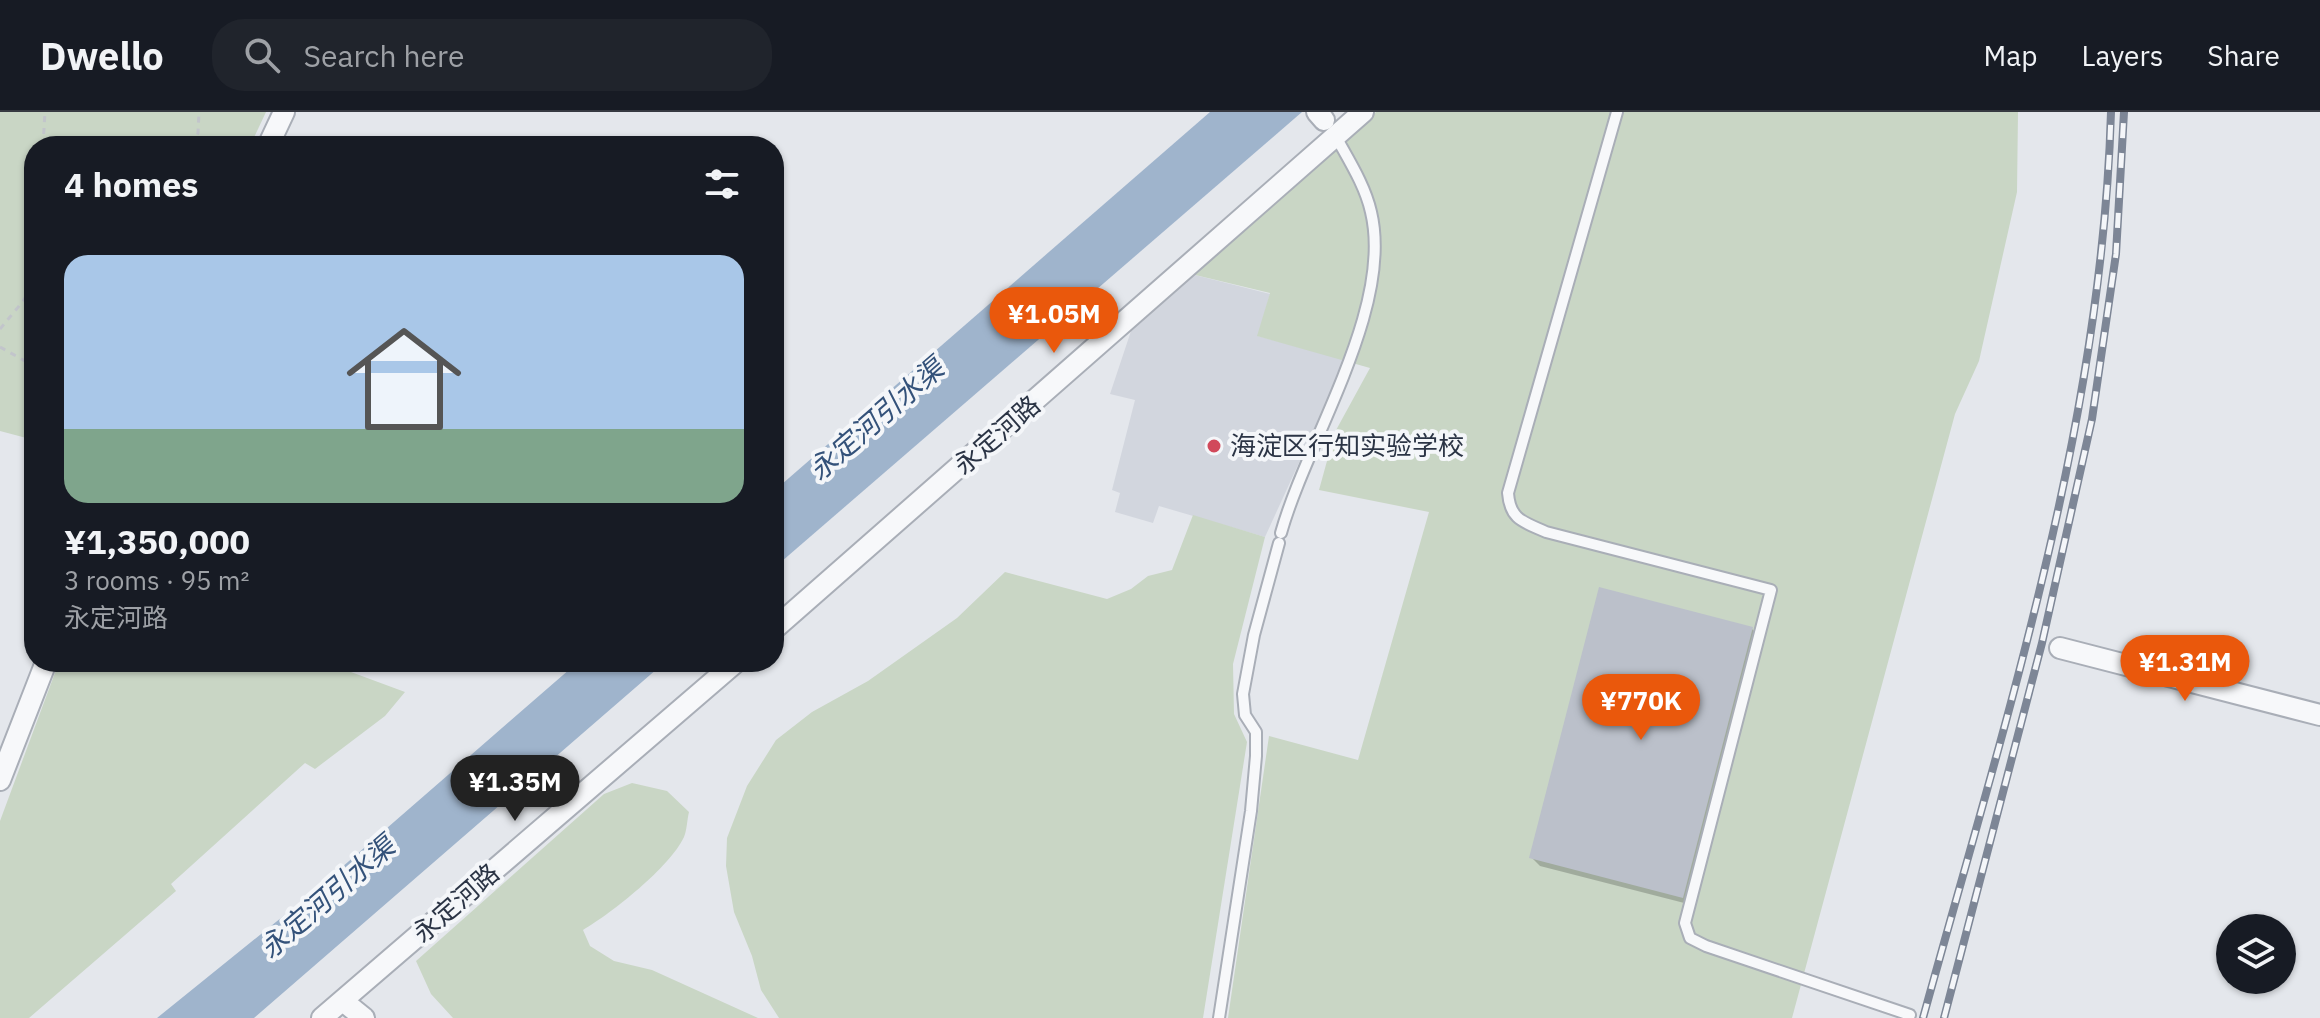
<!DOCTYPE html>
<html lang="en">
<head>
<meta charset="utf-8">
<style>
  body { margin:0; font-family:"IBM Plex Sans","Noto Sans SC",sans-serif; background:#20242c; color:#f1f3f6; height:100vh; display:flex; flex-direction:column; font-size:30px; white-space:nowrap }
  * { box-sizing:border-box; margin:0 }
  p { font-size:26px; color:#9ea1a6 }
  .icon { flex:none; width:44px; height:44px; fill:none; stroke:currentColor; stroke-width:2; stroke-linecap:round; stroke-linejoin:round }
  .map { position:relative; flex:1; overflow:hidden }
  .details { position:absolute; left:24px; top:24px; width:760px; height:536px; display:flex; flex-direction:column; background:#171b24; border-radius:32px; box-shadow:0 2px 6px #0004 }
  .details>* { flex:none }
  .controls { position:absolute; left:2216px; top:802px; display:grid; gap:16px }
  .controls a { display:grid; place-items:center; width:80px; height:80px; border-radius:50%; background:#171b24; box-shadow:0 2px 6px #0004; font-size:40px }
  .price { position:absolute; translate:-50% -68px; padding:0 18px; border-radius:28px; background:#ea580c; color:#fff; font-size:26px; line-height:52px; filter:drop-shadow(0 2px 4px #0008) }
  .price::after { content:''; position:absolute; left:50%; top:48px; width:24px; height:18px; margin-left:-12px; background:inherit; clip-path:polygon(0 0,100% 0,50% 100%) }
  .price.active { background:#222; color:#fff }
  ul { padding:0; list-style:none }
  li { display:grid; align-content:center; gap:16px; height:424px; padding:0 40px }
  li span { display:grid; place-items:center; height:248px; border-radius:24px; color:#555 }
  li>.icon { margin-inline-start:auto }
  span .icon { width:144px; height:144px; fill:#fffc; stroke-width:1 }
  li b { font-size:34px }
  h2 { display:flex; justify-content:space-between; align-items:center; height:96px; padding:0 40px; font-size:34px }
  header { display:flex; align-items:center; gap:48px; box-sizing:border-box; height:112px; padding:0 40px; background:#171b24; border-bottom:2px solid #363941 }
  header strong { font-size:38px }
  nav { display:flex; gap:44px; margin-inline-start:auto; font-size:28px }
  .search { width:560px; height:72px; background:#20242c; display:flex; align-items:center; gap:20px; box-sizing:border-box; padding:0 28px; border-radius:32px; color:#9ea1a6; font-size:30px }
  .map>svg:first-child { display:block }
  .built { fill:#d2d6de }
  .green { fill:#c9d6c5 }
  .water { fill:#9fb4cc }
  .shadow { fill:#0003 }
  .building { fill:#bbc0ca }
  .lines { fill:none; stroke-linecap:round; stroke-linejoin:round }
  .service-casing { stroke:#a9aeb7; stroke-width:14 }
  .minor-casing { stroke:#a9aeb7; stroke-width:24 }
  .path { stroke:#c2c5cb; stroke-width:3; stroke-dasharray:6 6; stroke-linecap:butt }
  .service { stroke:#f7f8fa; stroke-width:10 }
  .minor { stroke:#f7f8fa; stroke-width:20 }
  .rail-casing { stroke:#7d8696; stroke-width:8 }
  .rail { stroke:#f4f6f9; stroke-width:5; stroke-dasharray:15; stroke-linecap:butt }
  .poi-dot { fill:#d1495b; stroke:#f4f6f9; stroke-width:3 }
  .labels { text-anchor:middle; stroke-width:8; stroke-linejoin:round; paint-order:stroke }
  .street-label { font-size:26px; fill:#2b3445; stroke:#f4f6f9 }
  .poi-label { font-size:26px; fill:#2b3445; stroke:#f4f6f9; text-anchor:start }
  .water-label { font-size:28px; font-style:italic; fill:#34527a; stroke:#f4f6f9 }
</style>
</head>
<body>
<header>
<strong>Dwello</strong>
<div class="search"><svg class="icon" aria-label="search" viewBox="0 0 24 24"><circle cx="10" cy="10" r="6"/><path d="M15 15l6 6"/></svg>Search here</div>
<nav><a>Map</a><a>Layers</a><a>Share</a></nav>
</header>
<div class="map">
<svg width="2320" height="906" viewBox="0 0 2320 906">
  <rect width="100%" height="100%" fill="#e4e7ec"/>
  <path class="built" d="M1187,161L1270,182L1258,224L1346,248L1265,425L1159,394L1153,411L1115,400L1120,381L1112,378L1135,288L1110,282L1136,204Z"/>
  <g class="green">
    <path d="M0,0H266L250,34H34V328L0,319Z"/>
    <path d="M1376,0H2018L2017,80L1979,249L1955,302L1792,906H1228L1269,624L1358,648L1429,400L1319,378L1335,320L1370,256L1257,224L1270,181L1187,161Z"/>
    <path d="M1193,403L1265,425L1233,552L1234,602L1247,630L1203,906H779L761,878L752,844L734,800L726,754L727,726L747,674L776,628L812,600L868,569L957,506L1005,460L1107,487L1131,477L1148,464L1172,458Z"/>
    <path d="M59,550H324L405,580L385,604L315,657L305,651L171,772L176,779L29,906H0V709Z"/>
    <path d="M632,671L667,679L689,700C687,708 687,718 684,725C670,755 612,801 583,818L590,834L614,849L652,858L758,906H453L431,882L416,849L604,682Z"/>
  </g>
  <g class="water">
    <path d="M1210,0H1302L774,456V379Z"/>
    <path d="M578,550H665L254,906H157L318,776Z"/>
  </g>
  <path class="shadow" d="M1752,517L1761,526L1692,793L1540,754L1531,745Z"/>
  <path class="building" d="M1599,475L1753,515L1683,786L1529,746Z"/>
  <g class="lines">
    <defs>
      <g id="service">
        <path d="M1617,0L1508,381C1510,408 1524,410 1546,420L1771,478L1685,811L1690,826L1706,834L1910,903"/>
        <path d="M1281,421C1307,328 1394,196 1371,100C1365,73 1348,47 1335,23"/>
        <path d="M1219,906L1251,699L1256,644V620L1245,603L1243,582L1254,523L1279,431"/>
      </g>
      <g id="minor">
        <path d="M1317,0L1324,8"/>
        <path d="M268,34L284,0"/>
        <path d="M774,517L1363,0"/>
        <path d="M2060,536L2320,603"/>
        <path d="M0,668L46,550"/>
        <path d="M343,889L364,906"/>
        <path d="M322,906L736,550"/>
      </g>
    </defs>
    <use href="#service" class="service-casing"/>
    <use href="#minor" class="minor-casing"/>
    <g class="path">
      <path d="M43,34L45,0"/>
      <path d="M194,34L198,21L199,0"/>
      <path d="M0,217L24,188L34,167"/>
      <path d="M0,235L34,254"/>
    </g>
    <use href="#service" class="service"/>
    <use href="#minor" class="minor"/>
    <defs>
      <g id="rail">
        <path d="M1923,906C2005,609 2102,311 2111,0"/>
        <path d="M1944,906L2042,531L2092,307L2116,142L2124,0"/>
      </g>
    </defs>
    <use href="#rail" class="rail-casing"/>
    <use href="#rail" class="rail"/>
  </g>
  <circle class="poi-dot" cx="1214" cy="334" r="8"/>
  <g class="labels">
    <g class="street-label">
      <text transform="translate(997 323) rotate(-41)" y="9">永定河路</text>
      <text transform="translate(456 791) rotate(-41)" y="9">永定河路</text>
    </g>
    <g class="poi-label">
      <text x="1230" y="343">海淀区行知实验学校</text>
    </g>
    <g class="water-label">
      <text transform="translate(876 307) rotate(-41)" y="10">永定河引水渠</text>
      <text transform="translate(327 785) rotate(-41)" y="10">永定河引水渠</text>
    </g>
  </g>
</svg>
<div class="controls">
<a><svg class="icon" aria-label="layers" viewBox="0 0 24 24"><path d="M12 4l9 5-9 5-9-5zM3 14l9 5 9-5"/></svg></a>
</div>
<b class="price" style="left:1054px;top:243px">¥1.05M</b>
<b class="price" style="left:2185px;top:591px">¥1.31M</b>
<b class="price" style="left:1641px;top:630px">¥770K</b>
<b class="price active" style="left:515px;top:711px">¥1.35M</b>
<section class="details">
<h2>4 homes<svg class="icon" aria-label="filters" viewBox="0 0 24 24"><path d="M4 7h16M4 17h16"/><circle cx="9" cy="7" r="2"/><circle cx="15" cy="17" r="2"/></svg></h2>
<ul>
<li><span style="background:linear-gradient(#a9c7e8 70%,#7fa58c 0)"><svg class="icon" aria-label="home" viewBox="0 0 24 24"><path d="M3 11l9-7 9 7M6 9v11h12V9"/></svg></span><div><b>¥1,350,000</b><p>3 rooms · 95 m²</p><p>永定河路</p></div></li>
</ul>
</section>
</div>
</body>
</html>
